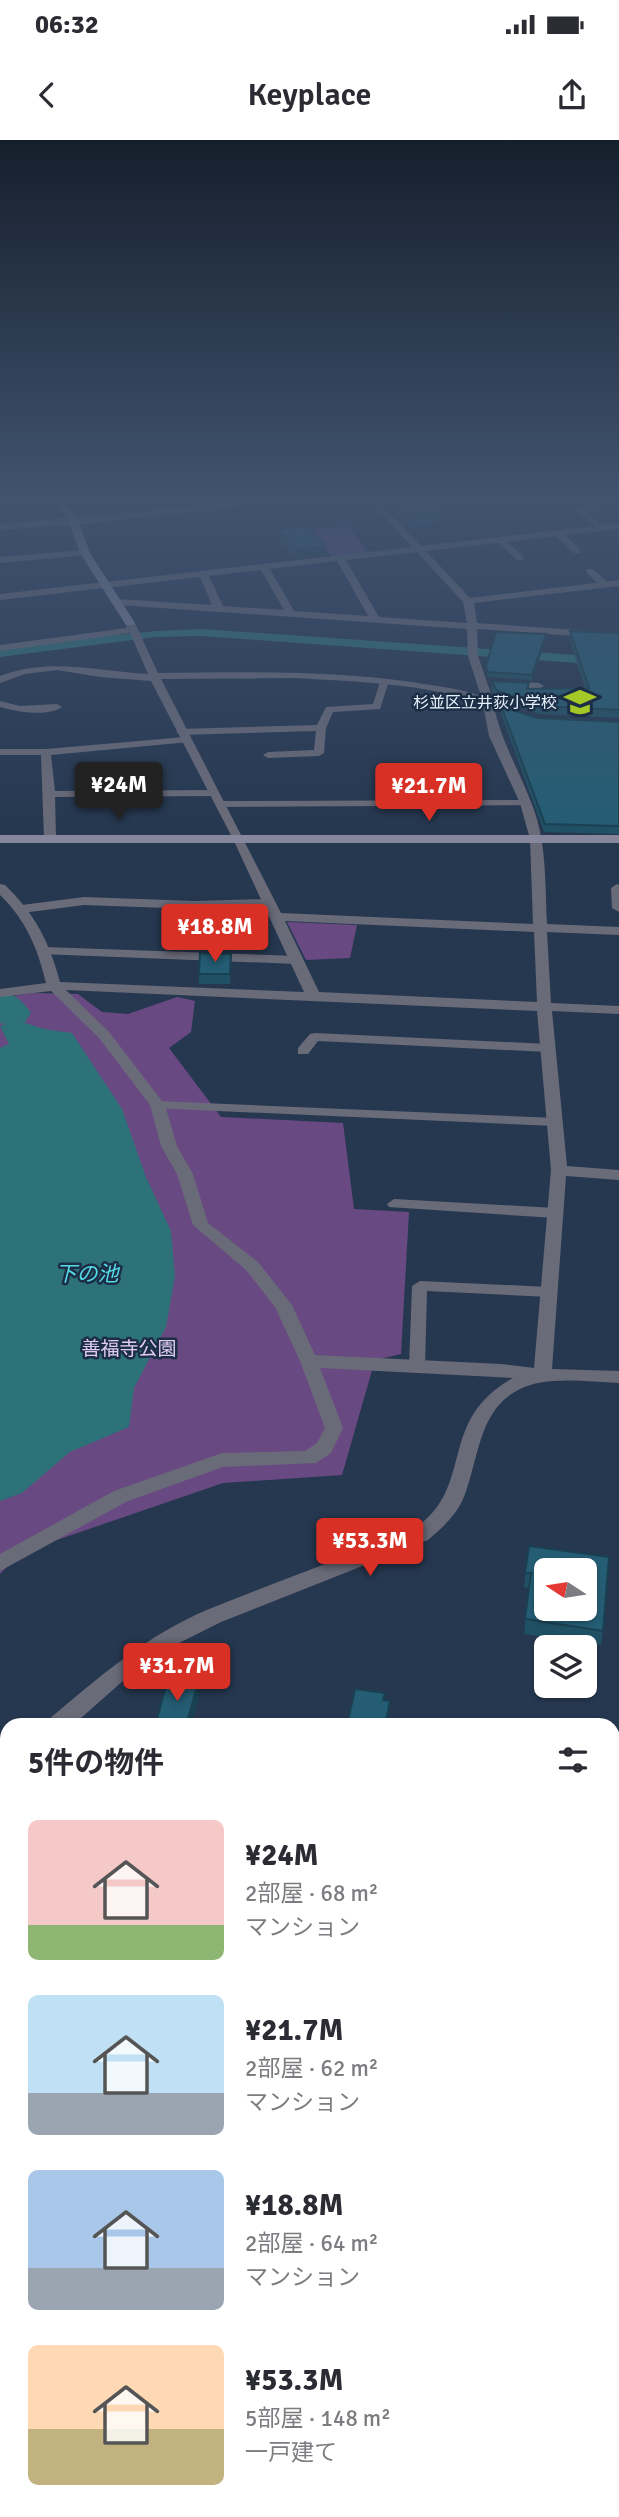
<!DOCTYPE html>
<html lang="ja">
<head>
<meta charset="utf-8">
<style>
  body { margin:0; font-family:Signika,"Noto Sans JP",sans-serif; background:#f7f7f7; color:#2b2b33; height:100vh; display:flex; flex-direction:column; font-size:26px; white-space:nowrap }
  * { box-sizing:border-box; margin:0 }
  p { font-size:23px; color:#7c7c81 }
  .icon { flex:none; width:38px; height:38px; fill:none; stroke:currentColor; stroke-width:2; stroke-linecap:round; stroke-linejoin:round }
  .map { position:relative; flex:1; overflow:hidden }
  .details { position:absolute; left:0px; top:1578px; width:620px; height:800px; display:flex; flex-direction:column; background:#fff; border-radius:21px 21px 0 0; box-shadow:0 2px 5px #0004 }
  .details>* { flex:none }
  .needle { width:46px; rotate:282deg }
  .fabs { position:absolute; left:534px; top:1418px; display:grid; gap:14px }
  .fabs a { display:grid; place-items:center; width:63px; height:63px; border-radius:10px; background:#fff; box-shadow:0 2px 5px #0004; font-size:35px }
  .price { position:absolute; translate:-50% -60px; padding:0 16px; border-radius:7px; background:#d93025; color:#fff; font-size:23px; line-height:46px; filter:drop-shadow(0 2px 4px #0008) }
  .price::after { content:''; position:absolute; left:50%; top:42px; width:21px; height:16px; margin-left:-10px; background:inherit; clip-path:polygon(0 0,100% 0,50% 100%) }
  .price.current { background:#222; color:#fff }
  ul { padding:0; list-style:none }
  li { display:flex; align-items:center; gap:21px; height:175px; padding:0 28px }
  li span { display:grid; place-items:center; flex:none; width:196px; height:140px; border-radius:10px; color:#555 }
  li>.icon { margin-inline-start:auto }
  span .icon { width:84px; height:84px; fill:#fffc; stroke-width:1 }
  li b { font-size:30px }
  h2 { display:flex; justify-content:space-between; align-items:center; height:84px; padding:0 28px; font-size:30px }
  .status { display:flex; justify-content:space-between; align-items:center; height:49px; padding:0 35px; background:#fff; direction:ltr }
  .status svg { height:19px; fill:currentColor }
  header { display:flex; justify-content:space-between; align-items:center; height:91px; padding:0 28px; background:#fff; font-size:32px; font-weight:600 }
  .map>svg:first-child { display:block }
  .green { fill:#694982 }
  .water { fill:#2d7278 }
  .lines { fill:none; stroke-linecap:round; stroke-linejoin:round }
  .river { fill:#2d7278; fill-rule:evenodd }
  .lane { fill:#6a6b79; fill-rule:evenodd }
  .street { fill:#6a6b79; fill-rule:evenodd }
  .secondary { fill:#86879d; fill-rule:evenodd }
  .wall { fill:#205064 }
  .shaded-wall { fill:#1a4151 }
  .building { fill:#255d74; stroke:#1a4151; stroke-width:2; fill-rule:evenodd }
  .labels { text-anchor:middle; stroke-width:5; stroke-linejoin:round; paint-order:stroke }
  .far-poi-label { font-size:16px; fill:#e6f0fc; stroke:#1c2e45; text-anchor:end }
  .park-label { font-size:19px; fill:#e0cbf2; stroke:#1c2e45 }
  .water-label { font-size:21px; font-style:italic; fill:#55dbe6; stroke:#1c2e45 }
</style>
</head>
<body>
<div class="status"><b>06:32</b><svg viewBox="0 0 49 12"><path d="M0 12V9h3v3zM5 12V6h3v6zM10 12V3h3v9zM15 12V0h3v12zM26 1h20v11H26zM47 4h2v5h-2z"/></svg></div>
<header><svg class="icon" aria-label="back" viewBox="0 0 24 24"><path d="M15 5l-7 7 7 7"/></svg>Keyplace<svg class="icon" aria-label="share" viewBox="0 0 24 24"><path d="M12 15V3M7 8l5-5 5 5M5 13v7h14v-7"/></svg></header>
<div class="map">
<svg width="619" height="2377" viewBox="0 0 619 2377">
  <rect width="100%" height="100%" fill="#263850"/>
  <g class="green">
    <path d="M348,386L369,413L331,416L310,390Z"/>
    <path d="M287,782L357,785L350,818L306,820Z"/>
    <path d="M32,853L78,854L102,872L128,874L177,857L195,861L191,892L169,908L221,977L343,983L354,1069L409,1072L401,1214L375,1220L342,1335L223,1343L22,1412L0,1434V858Z"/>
  </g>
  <g class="water">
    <path d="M203,489L619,518V526L201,496L156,497L0,517V508L17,505L157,491Z"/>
    <path d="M15,871L20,881L44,889L72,893L122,969L146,1037L171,1091L175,1136L166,1187L134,1248L129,1287L70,1312L22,1353L0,1361V908L9,904L0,886L11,882L7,874Z"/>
  </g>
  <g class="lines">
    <path class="river" d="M0,851C15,854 22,860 31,873L25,882L10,885L0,883Z"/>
    <g class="lane">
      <path d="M564,354H573L576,358L569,360Z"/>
      <path d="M602,364V368L584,370L603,386L604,388L600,390L573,368Z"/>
      <path d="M555,391H561L580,409V413H574L555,395Z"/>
      <path d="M497,398H503L523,416V420H517L497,402Z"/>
      <path d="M587,429H593L608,443V447H602L587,433Z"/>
      <path d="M380,542L388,544L380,569L333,572L326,588L324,613L319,616L268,618L263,615L268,612L314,610L316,591L181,595L176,592L181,589L317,585L326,567L373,564Z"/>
      <path d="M185,597L190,600L189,602L51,615L55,651L214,650L219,653L214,656L55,657L56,698L50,701L44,698L41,615H0V609H46Z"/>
      <path d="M526,660L531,663L530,665L220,667L215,664L220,661Z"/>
      <path d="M84,757L195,761L269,759L275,763L269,767L195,769L84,765L22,773L16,769L22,765Z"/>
      <path d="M45,807L297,816L303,820L297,824L41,814L39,811Z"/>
      <path d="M315,893L548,904L555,908L548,912L318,901L308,914H298V908L310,894Z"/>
      <path d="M157,961L555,978L562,982L555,986L152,968L150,965Z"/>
      <path d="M394,1059L555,1068L562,1073L555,1078L389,1067L387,1064Z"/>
      <path d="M420,1141L549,1147L557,1152L549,1157L427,1151L425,1227L417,1233L409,1227L412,1146Z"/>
    </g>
    <g class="street">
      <path d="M320,354H351L74,385L0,390V384Z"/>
      <path d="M363,354H372L421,406L619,383V389L426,411L470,458L619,440V446L474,463L477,483L619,493V499L477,489L478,516L493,560L498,564L494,567C502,603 518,628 531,662C547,700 545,743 547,784L619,787V795L547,792L551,863L619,866V874L552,871L567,1026L619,1030V1040L566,1036L552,1229L619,1231V1243C593,1242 564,1238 538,1243C479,1256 481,1311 465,1354C458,1374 443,1387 428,1400L221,1482L173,1506L133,1532L72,1586H45L48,1580C99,1537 147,1495 209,1469C258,1449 308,1431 357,1412C380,1403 406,1397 424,1381C472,1340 440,1278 513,1238L320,1228L343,1288L331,1313L316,1323L223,1327L128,1361L0,1431V1414L114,1351L222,1313L305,1311L317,1303L325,1288L300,1221L275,1167L246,1130L193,1085L177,1034L161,1006L150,965L99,898L51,851L0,857V849L46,843C38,809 26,780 0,755V744L5,745C35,774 49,801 60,842L304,852L233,699L151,541L100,537L57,530L25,534L0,543V536C50,517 97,531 148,534L130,493L0,511V505L127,488L125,483L130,480L135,483L158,533C243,532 327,530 412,542C435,546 458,548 481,556L468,516L467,489L118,465L113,462L118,459L212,465L200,437L0,460V454L412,407ZM417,412L463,462L467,483L379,477L346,420ZM337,421L368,476L294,471L270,429ZM261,430L284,470L223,466L209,436ZM296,538C357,542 425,543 483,564L489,596L520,663L530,699L533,784L281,773L161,539ZM285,781L534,792L537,862L319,852ZM66,850L537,871L551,1030L534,1228L501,1224L315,1215L292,1165L258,1122L208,1083L193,1034L177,1006L165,965L109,892Z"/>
      <path d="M85,410L90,413L88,415L0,423V417Z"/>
      <path d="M505,541L539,543L544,546L539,549L501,546V542Z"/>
      <path d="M0,561L20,566L57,564L62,567C47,577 17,572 0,567Z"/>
      <path d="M617,744L619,745V772L612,768L611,748Z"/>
      <path d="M7,1621V1644L0,1647V1624Z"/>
    </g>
    <g class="secondary">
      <path d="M52,354H60L79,382L90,413L135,483L134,485H126L80,413L69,382Z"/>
      <rect x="0" y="695" width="619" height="8"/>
    </g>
  </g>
  <g class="wall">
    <path d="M378,354H426L454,387L414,391Z"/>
    <path d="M278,390L326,414L295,418L278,398Z"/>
    <path d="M570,491L619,493V578L538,574L495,558L492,549V541L529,543V549L585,548L569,498Z"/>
    <path d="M546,494V499L532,540L488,537L486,531V526Z"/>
    <path d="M501,566L537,578L619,582V694L544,692L501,574Z"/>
    <path d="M231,824L230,844H199V834Z"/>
    <path d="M529,1406L603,1491L601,1505L524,1494L529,1448L524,1447Z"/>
    <path d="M612,1721L619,1722V1913L612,1912Z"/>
    <path d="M7,1911V1937L3,1924Z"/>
    <path d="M0,2014L7,2016V2281L0,2279Z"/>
  </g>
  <g class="shaded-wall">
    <path d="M454,381V387L414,391L415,385Z"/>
    <path d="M326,406V414L295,418V410Z"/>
    <path d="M546,494V499L532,540V535Z"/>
    <path d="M198,1543L199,1558L191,1586H186Z"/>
    <path d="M390,1561L387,1586H385Z"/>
    <path d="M50,2371H55L54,2377H48Z"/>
  </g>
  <g class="building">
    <path d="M384,354H426L454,381L415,385Z"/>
    <path d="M308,386L326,406L295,410L278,390Z"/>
    <path d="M570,491L619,493V570L538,566L496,550L492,541L529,543L527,549L589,548Z"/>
    <path d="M496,492L546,494L532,535L488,532L486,526Z"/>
    <path d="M501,566L537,578L619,582V686L545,684Z"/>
    <path d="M200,813L231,814L230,834H199Z"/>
    <path d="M529,1406L609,1417L603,1491L525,1479L531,1433H525ZM546,1430H584V1468H546Z"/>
    <path d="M168,1539L198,1543L186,1586H155Z"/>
    <path d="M355,1549L385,1553L383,1560L390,1561L385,1586H347Z"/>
    <path d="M612,1721L619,1722V1896L612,1895Z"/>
    <path d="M7,1911V1924H3Z"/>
    <path d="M0,2014L7,2016V2271L0,2269Z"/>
    <path d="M0,2315L7,2316V2371H50L48,2377H0Z"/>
    <path d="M262,2371H551L550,2377H261Z"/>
  </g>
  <linearGradient id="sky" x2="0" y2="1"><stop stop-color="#151f2c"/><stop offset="0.52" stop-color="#41536f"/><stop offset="1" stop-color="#41536f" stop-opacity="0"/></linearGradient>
  <rect width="619" height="687" fill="url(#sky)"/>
  <defs>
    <symbol id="school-bare" viewBox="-9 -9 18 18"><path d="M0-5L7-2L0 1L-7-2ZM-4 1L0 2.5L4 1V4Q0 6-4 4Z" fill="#a4c825" stroke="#1c2e45" stroke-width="2.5" paint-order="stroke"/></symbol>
  </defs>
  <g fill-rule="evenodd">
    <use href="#school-bare" x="558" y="540" width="44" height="44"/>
  </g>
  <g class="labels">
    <g class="far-poi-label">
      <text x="557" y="568">杉並区立井荻小学校</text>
    </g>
    <g class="park-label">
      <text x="129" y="1215">善福寺公園</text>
    </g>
    <g class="water-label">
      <text x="87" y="1141">下の池</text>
    </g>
  </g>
</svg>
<div class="fabs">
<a><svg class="needle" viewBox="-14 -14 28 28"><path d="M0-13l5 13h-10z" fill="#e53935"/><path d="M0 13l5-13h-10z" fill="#7c7c81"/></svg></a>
<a><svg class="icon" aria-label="layers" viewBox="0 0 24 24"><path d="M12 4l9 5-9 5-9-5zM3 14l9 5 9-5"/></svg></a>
</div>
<b class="price current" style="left:119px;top:682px">¥24M</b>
<b class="price" style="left:429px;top:683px">¥21.7M</b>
<b class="price" style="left:215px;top:824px">¥18.8M</b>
<b class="price" style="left:370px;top:1438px">¥53.3M</b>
<b class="price" style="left:177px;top:1563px">¥31.7M</b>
<section class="details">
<h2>5件の物件<svg class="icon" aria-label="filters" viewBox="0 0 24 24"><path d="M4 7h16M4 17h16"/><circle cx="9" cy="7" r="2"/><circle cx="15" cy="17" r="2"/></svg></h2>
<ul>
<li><span style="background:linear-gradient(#f6c9c9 75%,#8fb573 0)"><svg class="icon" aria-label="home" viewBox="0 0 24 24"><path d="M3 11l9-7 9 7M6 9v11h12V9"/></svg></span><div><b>¥24M</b><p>2部屋 · 68 m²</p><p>マンション</p></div></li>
<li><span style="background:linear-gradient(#bfe0f5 70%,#9aa5b1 0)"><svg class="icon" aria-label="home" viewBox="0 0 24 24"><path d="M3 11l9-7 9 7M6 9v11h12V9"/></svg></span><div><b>¥21.7M</b><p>2部屋 · 62 m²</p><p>マンション</p></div></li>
<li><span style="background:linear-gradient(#a9c7e8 70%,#9aa5b1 0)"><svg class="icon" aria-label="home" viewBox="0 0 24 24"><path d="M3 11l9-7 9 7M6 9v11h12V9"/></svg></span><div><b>¥18.8M</b><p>2部屋 · 64 m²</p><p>マンション</p></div></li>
<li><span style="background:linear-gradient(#ffd9b3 60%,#c2b280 0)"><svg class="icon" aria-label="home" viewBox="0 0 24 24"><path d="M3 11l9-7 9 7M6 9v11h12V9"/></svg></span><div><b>¥53.3M</b><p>5部屋 · 148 m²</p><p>一戸建て</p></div></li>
</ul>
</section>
</div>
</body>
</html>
